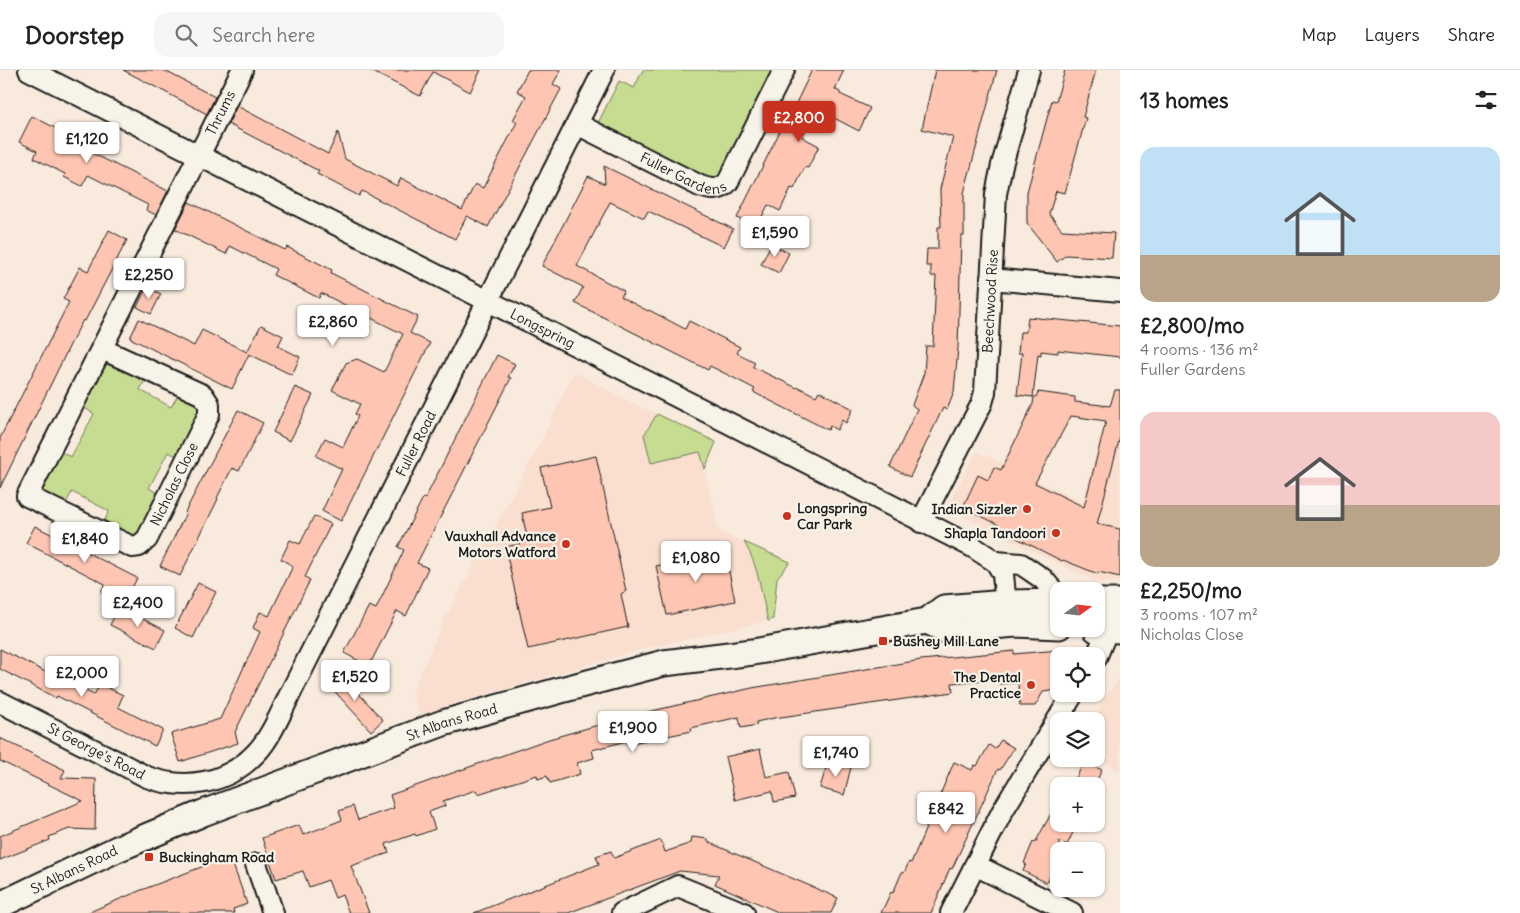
<!DOCTYPE html>
<html lang="en">
<head>
<meta charset="utf-8">
<style>
  body { margin:0; font-family:Delius,sans-serif; background:#f6f6f6; color:#222; height:100vh; display:flex; flex-direction:column; font-size:19px; white-space:nowrap }
  * { box-sizing:border-box; margin:0 }
  p { font-size:16px; color:#767676 }
  .icon { flex:none; width:28px; height:28px; fill:none; stroke:currentColor; stroke-width:2; stroke-linecap:round; stroke-linejoin:round }
  .map { position:relative; flex:1; overflow:hidden }
  .details { display:flex; flex-direction:column; background:#fff; width:400px }
  .details>* { flex:none }
  .needle { width:32px; rotate:75deg }
  .fabs { position:absolute; left:1050px; top:512px; display:grid; gap:10px }
  .fabs a { display:grid; place-items:center; width:55px; height:55px; border-radius:10px; background:#fff; box-shadow:0 1px 4px #0004; font-size:25px }
  .price { position:absolute; translate:-50% -42px; padding:0 11px; border-radius:5px; background:#fff; color:#222; font-size:16px; line-height:32px; filter:drop-shadow(0 1px 2px #0008) }
  .price::after { content:''; position:absolute; left:50%; top:30px; width:15px; height:11px; margin-left:-8px; background:inherit; clip-path:polygon(0 0,100% 0,50% 100%) }
  .price.active { background:#c8321e; color:#fff }
  ul { padding:0; list-style:none }
  li { display:grid; align-content:center; gap:10px; height:265px; padding:0 20px }
  li span { display:grid; place-items:center; height:155px; border-radius:15px; color:#555 }
  li>.icon { margin-inline-start:auto }
  span .icon { width:90px; height:90px; fill:#fffc; stroke-width:1 }
  li b { font-size:21px }
  h2 { display:flex; justify-content:space-between; align-items:center; height:60px; padding:0 20px; font-size:21px }
  header { display:flex; align-items:center; gap:30px; box-sizing:border-box; height:70px; padding:0 25px; background:#fff; border-bottom:1px solid #e0e0e0 }
  header strong { font-size:24px }
  nav { display:flex; gap:28px; margin-inline-start:auto; font-size:18px }
  .search { width:350px; height:45px; background:#f6f6f6; display:flex; align-items:center; gap:12px; box-sizing:border-box; padding:0 18px; border-radius:15px; color:#767676; font-size:19px }
  main { display:flex; flex:1; min-height:0 }
  .map>svg:first-child { display:block }
  .built { fill:#fadfd0 }
  .green { fill:#c5dc91; stroke:#707c56 }
  .building { fill:#fec6b2; stroke:#1c1c1c; fill-rule:evenodd }
  .lines { fill:none; stroke-linecap:round; stroke-linejoin:round }
  .minor-casing { stroke:#1c1c1c; stroke-width:24 }
  .major-casing { stroke:#1c1c1c; stroke-width:29 }
  .minor { stroke:#f7f3e8; stroke-width:20 }
  .major { stroke:#f7f3e8; stroke-width:25 }
  .poi-dot { fill:#c8321e; stroke:#f7f3e8; stroke-width:2 }
  .labels { text-anchor:middle; stroke-width:4.5; stroke-linejoin:round; paint-order:stroke }
  .street-label { font-size:14px; fill:#1c1c1c; stroke:#f7f3e8 }
  .poi-label { font-size:14px; font-weight:bold; fill:#1c1c1c; stroke:#f7f3e8; text-anchor:end }
</style>
</head>
<body>
<header>
<strong>Doorstep</strong>
<div class="search"><svg class="icon" aria-label="search" viewBox="0 0 24 24"><circle cx="10" cy="10" r="6"/><path d="M15 15l6 6"/></svg>Search here</div>
<nav><a>Map</a><a>Layers</a><a>Share</a></nav>
</header>
<main>
<div class="map">
<svg width="1120" height="843" viewBox="0 0 1120 843">
  <rect width="100%" height="100%" fill="#f8eadd"/>
  <filter id="ink" filterUnits="userSpaceOnUse"><feTurbulence type="fractalNoise" baseFrequency=".02" numOctaves="2"/><feDisplacementMap in="SourceGraphic" scale="10" xChannelSelector="R" yChannelSelector="G"/><feConvolveMatrix kernelMatrix="1 2 1 2 8 2 1 2 1" color-interpolation-filters="sRGB"/></filter>
  <g filter="url(#ink)">
    <g class="built">
      <path d="M574,302L633,333L696,362L719,462L744,472L749,480L758,506L768,551L643,579L447,636L420,647L412,623L444,550L535,383Z"/>
      <path d="M1100,367L1120,372V513L1096,512L946,438L977,381L1083,433Z"/>
      <path d="M1120,607V701L1096,688V651H1093L1103,631Z"/>
    </g>
    <g class="green">
      <path d="M643,0H778L726,106L716,113L596,57L619,11L634,18Z"/>
      <path d="M114,290L146,308L140,320L171,337L178,325L200,337L203,345L181,388L168,382L149,418L161,425L140,466L130,468L103,454L109,441L72,422L65,435L43,424L41,417L59,381L71,387L94,344L83,337L107,292Z"/>
      <path d="M657,344L716,372L705,399L700,382L651,393L644,365Z"/>
      <path d="M744,472L790,492L777,508L773,549L768,551C761,524 759,496 744,472Z"/>
    </g>
    <g class="building">
      <path d="M123,0H163L215,27L207,44Z"/>
      <path d="M369,0H481L470,22L433,2L420,26Z"/>
      <path d="M528,0H561L553,14L561,19L488,157L467,146L455,169L362,121L359,126L317,104L319,101L228,54L237,36L328,84L338,62L345,89L397,116L401,108L462,140L475,114L483,118L517,52L513,50L526,26L517,21Z"/>
      <path d="M812,0H844L835,19L840,22V24L870,38L859,61L817,39L802,67L819,76L808,98L805,97L794,119L791,118L780,141L768,135L756,158L737,148L782,57L784,58Z"/>
      <path d="M935,0H997L964,123V166H961L958,278L954,322L947,340L943,338L910,407L890,397L917,339L912,335L924,303L926,276H933L936,206H931V196H926L927,179H938V157H941L940,119L953,67L922,59Z"/>
      <path d="M1065,0H1096L1083,47L1086,48L1065,123L1056,121L1049,144L1062,160L1114,163L1112,188L1066,185L1057,192L1027,153V122L1052,30L1056,31Z"/>
      <path d="M32,46L73,67L70,72L168,121L156,145L146,140L148,135L88,105L82,116L64,107L65,104L34,88L37,81L19,72Z"/>
      <path d="M604,96L733,159L724,177L648,141L644,148L610,132L577,196L624,221L621,227L648,241L649,240L685,259L689,251L740,277L737,283L755,292L753,297L797,318L798,317L816,326L819,321L853,339L846,353L842,350L837,360L830,356L828,360L753,322L755,319L732,307L710,296L708,300L575,233L583,217L542,196L588,106L605,114Z"/>
      <path d="M189,132L285,180L287,177L332,200L331,203L418,247L410,263L430,273L341,451L322,441L342,399L316,386L325,368L343,377L358,346L355,344L360,334L332,320L346,293L357,289L384,302L403,264L321,223L319,228L273,205L276,199L230,176L226,184L175,159Z"/>
      <path d="M109,160L127,170L85,251L83,250L70,275L0,418V368L69,232L63,229L80,197L88,201Z"/>
      <path d="M771,174L789,183L779,203L761,194Z"/>
      <path d="M147,217L161,224L151,244L137,237Z"/>
      <path d="M1028,247L1120,256V287L1058,280V283L1041,281V285L1038,284L1033,327L1017,325L1022,283H1018L1020,262H1026Z"/>
      <path d="M139,249L194,276L202,260L247,282L261,255L283,266L278,276L300,287L292,305L249,284L232,319L130,268Z"/>
      <path d="M497,285L515,294L508,307L511,308L417,493L428,498L406,546L397,541L369,596L344,583L369,536L376,539L404,480L398,477L423,428L425,429Z"/>
      <path d="M295,317L313,325L290,371L273,362Z"/>
      <path d="M1115,320H1120V367L1097,454L1120,459V507L1098,502V504L1063,490L1062,491L997,458L999,455L963,437L978,405L988,410L994,397L1001,400L1033,334L1034,327H1036L1038,322L1075,327V332L1110,336ZM1071,346L1106,351L1084,437L1035,413Z"/>
      <path d="M238,340L263,353L239,401L232,398L217,428L218,429L180,506L160,496L186,443L185,442Z"/>
      <path d="M596,386L626,521L621,524L628,557L528,579L505,477L528,472L522,443L550,437L541,398Z"/>
      <path d="M314,446L331,454L305,507L310,510L235,662L238,673L180,692L171,664L220,649L260,562L253,558L260,542L269,546L293,496L281,489L290,470L300,474Z"/>
      <path d="M35,456L137,508L124,534L101,522L105,514L26,473Z"/>
      <path d="M725,482L735,531L667,545L656,496Z"/>
      <path d="M198,513L216,522L193,568L175,558Z"/>
      <path d="M119,537L165,560L156,578L110,555Z"/>
      <path d="M0,579L71,615V613L94,625L100,614L123,625L118,637L163,660L155,676L57,626L56,628L0,599Z"/>
      <path d="M1059,580V600L1055,601L1057,620L1043,622L1035,636H1020L1018,613L999,614L998,609L952,613L953,622L774,648L756,652L757,655L741,658L739,647L691,658L692,661L627,674L626,671L592,680L594,688L577,693L580,704L550,713L547,706L538,709L537,705L478,724L476,720L443,731L445,736L429,742L435,759L416,766L415,764L386,774L389,783L351,796L369,843H349L342,825L335,828L328,810L309,817L303,801L276,809L262,768L299,755L303,765L342,750L339,741L353,736L358,750L394,738L390,725L549,669L630,646L752,618L921,590L1014,581V584Z"/>
      <path d="M339,602L383,650L371,661L327,613Z"/>
      <path d="M0,668L65,700L61,708L96,709L95,760L69,759L49,767L50,770L0,790V766L83,731L0,691Z"/>
      <path d="M1001,670L1014,678L1000,700L998,699L952,799L950,798L931,843H881L891,822L893,823L902,802L904,803L909,792L911,793L954,692L972,700L974,695L977,696L989,675L995,679Z"/>
      <path d="M760,679L766,707L789,702L795,728L774,732L772,721L735,730L725,687Z"/>
      <path d="M828,691L851,697L844,725L820,718Z"/>
      <path d="M1084,692L1102,700L1094,716H1072Z"/>
      <path d="M1059,729V754H1077L1067,775L1059,771V789L1047,813L1023,801L1026,794L1024,793L1033,772L1035,773Z"/>
      <path d="M692,767L708,769V772L838,828L831,843H780L715,814L719,805L680,801L568,843H474L599,794L596,786L611,781L614,788L661,770L665,782L691,773Z"/>
      <path d="M230,786L247,834L233,839L234,843H87L139,821Z"/>
    </g>
    <g class="lines">
      <defs>
        <g id="minor">
          <path id="s1" d="M29,0L516,245L973,477L996,492L1003,504L1007,547"/>
          <path id="s2" d="M577,54L700,116C711,120 720,121 728,112L784,0"/>
          <path d="M991,209L1120,221"/>
          <path id="s3" d="M102,279L203,325L209,334V344L147,469L139,476L132,477L27,426L242,0"/>
          <path id="s4" d="M921,452L982,333L985,322L996,124L1002,95L1029,0"/>
          <path d="M996,492L1021,494L1043,509L1059,528"/>
          <path d="M1096,588L1107,561L1113,532"/>
          <path id="s5" d="M0,632L147,707C185,721 227,714 256,683C272,667 285,633 296,612L604,0"/>
          <path d="M256,794L273,843"/>
          <path d="M975,795L1072,843"/>
          <path d="M622,843L678,816L744,843"/>
          <path d="M951,843L1002,742L1073,624"/>
        </g>
        <g id="major">
          <path d="M1096,532H1120"/>
          <path d="M927,551L946,560L1016,554L1059,556"/>
          <path d="M1096,559L1120,560"/>
          <path id="s6" d="M0,835L117,779L203,743L443,653L561,620L664,593L753,582L927,551L944,538L1006,533L1059,532"/>
        </g>
      </defs>
      <use href="#minor" class="minor-casing"/>
      <use href="#major" class="major-casing"/>
      <use href="#minor" class="minor"/>
      <use href="#major" class="major"/>
    </g>
  </g>
  <g class="poi-dot">
    <circle cx="1027" cy="439" r="5"/>
    <circle cx="787" cy="446" r="5"/>
    <circle cx="1056" cy="463" r="5"/>
    <circle cx="566" cy="474" r="5"/>
    <rect x="878" y="566" width="10" height="10" rx="2.5"/>
    <circle cx="1031" cy="615" r="5"/>
    <rect x="144" y="782" width="10" height="10" rx="2.5"/>
  </g>
  <g class="labels">
    <g class="street-label">
      <text dy="5" stroke="none"><textPath href="#s3" startOffset="835">Thrums</textPath></text>
      <text dy="5" stroke="none"><textPath href="#s2" startOffset="118">Fuller Gardens</textPath></text>
      <text dy="5" stroke="none"><textPath href="#s4" startOffset="236">Beechwood Rise</textPath></text>
      <text dy="5" stroke="none"><textPath href="#s1" startOffset="575">Longspring</textPath></text>
      <text dy="5" stroke="none"><textPath href="#s5" startOffset="632">Fuller Road</textPath></text>
      <text transform="translate(174 414) rotate(-64)" y="5">Nicholas Close</text>
      <text dy="5" stroke="none"><textPath href="#s6" startOffset="488">St Albans Road</textPath></text>
      <text dy="5" stroke="none"><textPath href="#s5" startOffset="108">St George's Road</textPath></text>
      <text dy="5" stroke="none"><textPath href="#s6" startOffset="82">St Albans Road</textPath></text>
    </g>
    <g class="poi-label">
      <text x="797" y="443" text-anchor="start">Longspring<tspan x="797" dy="16">Car Park</tspan></text>
      <text x="1017" y="444">Indian Sizzler</text>
      <text x="1046" y="468">Shapla Tandoori</text>
      <text x="556" y="471">Vauxhall Advance<tspan x="556" dy="16">Motors Watford</tspan></text>
      <text x="893" y="576" text-anchor="start">Bushey Mill Lane</text>
      <text x="1021" y="612">The Dental<tspan x="1021" dy="16">Practice</tspan></text>
      <text x="159" y="792" text-anchor="start">Buckingham Road</text>
    </g>
  </g>
</svg>
<div class="fabs">
<a><svg class="needle" viewBox="-14 -14 28 28"><path d="M0-13l5 13h-10z" fill="#e53935"/><path d="M0 13l5-13h-10z" fill="#767676"/></svg></a>
<a><svg class="icon" aria-label="locate" viewBox="0 0 24 24"><circle cx="12" cy="12" r="6"/><path d="M12 2v4M12 18v4M2 12h4M18 12h4"/></svg></a>
<a><svg class="icon" aria-label="layers" viewBox="0 0 24 24"><path d="M12 4l9 5-9 5-9-5zM3 14l9 5 9-5"/></svg></a>
<a>+</a>
<a>−</a>
</div>
<b class="price active" style="left:799px;top:73px">£2,800</b>
<b class="price" style="left:87px;top:94px">£1,120</b>
<b class="price" style="left:775px;top:188px">£1,590</b>
<b class="price" style="left:149px;top:230px">£2,250</b>
<b class="price" style="left:333px;top:277px">£2,860</b>
<b class="price" style="left:85px;top:494px">£1,840</b>
<b class="price" style="left:696px;top:513px">£1,080</b>
<b class="price" style="left:138px;top:558px">£2,400</b>
<b class="price" style="left:82px;top:628px">£2,000</b>
<b class="price" style="left:355px;top:632px">£1,520</b>
<b class="price" style="left:633px;top:683px">£1,900</b>
<b class="price" style="left:836px;top:708px">£1,740</b>
<b class="price" style="left:946px;top:764px">£842</b>
</div>
<section class="details">
<h2>13 homes<svg class="icon" aria-label="filters" viewBox="0 0 24 24"><path d="M4 7h16M4 17h16"/><circle cx="9" cy="7" r="2"/><circle cx="15" cy="17" r="2"/></svg></h2>
<ul>
<li><span style="background:linear-gradient(#bfe0f5 70%,#b9a48a 0)"><svg class="icon" aria-label="home" viewBox="0 0 24 24"><path d="M3 11l9-7 9 7M6 9v11h12V9"/></svg></span><div><b>£2,800/mo</b><p>4 rooms · 136 m²</p><p>Fuller Gardens</p></div></li>
<li><span style="background:linear-gradient(#f6c9c9 60%,#b9a48a 0)"><svg class="icon" aria-label="home" viewBox="0 0 24 24"><path d="M3 11l9-7 9 7M6 9v11h12V9"/></svg></span><div><b>£2,250/mo</b><p>3 rooms · 107 m²</p><p>Nicholas Close</p></div></li>
</ul>
</section>
</main>
</body>
</html>
